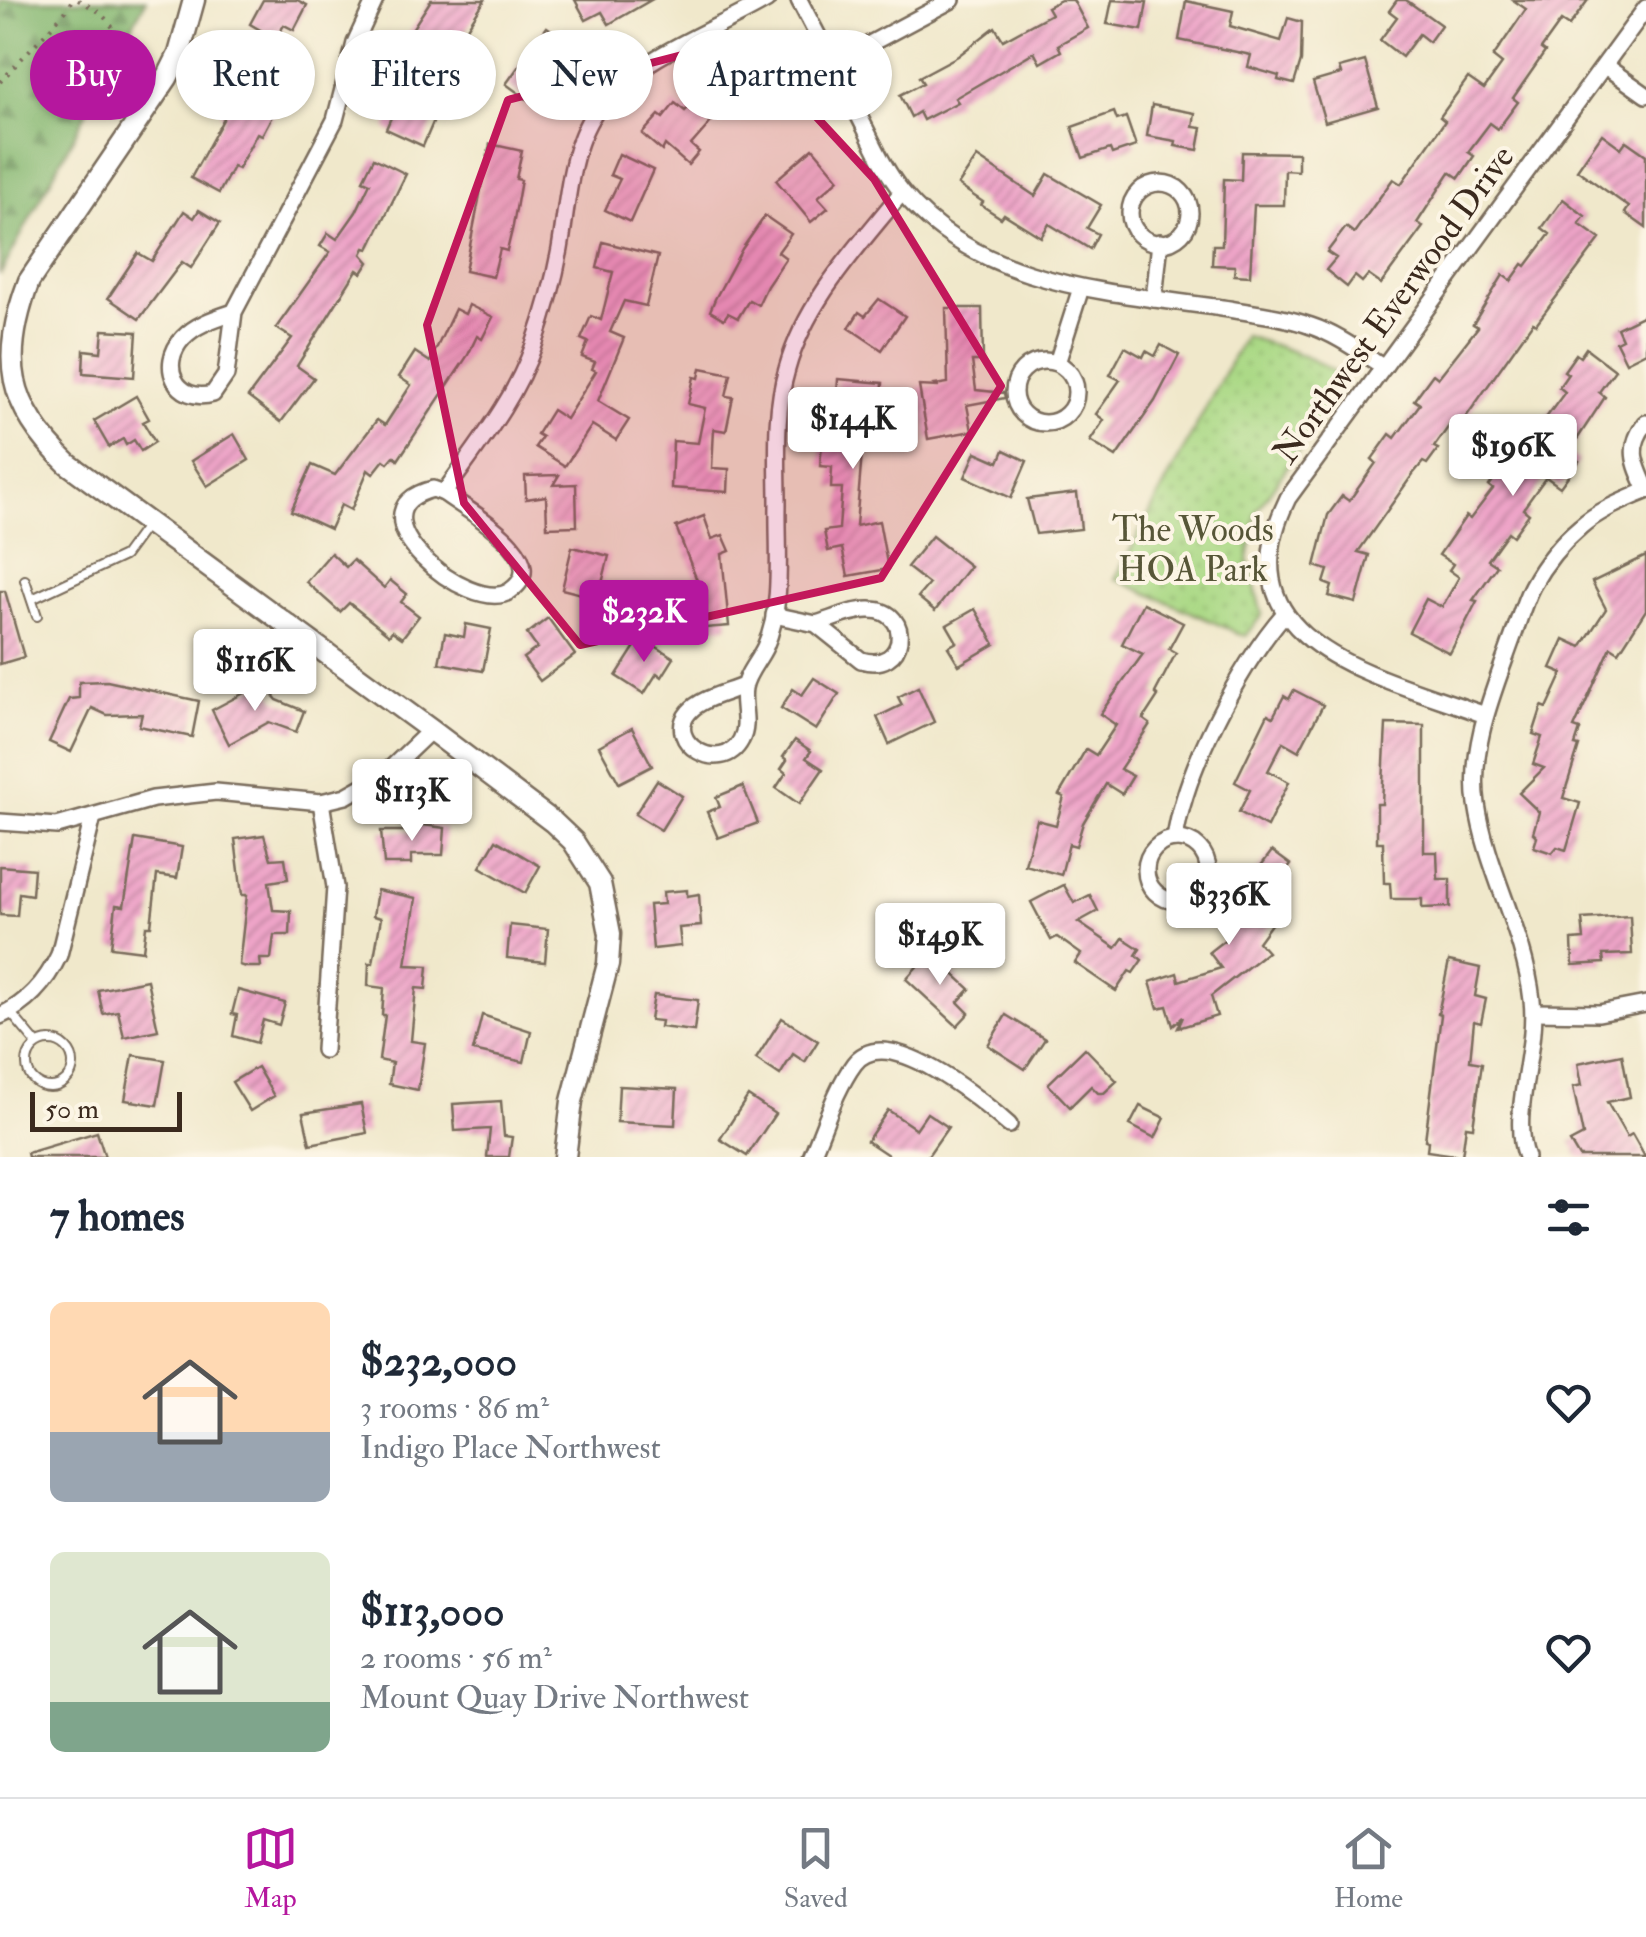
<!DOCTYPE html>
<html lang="en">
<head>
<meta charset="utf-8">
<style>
  body { margin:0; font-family:"IM FELL Double Pica",serif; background:#f6f6f7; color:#1f2937; height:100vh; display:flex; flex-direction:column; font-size:38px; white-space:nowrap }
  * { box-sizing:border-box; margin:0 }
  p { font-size:32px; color:#747a83 }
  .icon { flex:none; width:55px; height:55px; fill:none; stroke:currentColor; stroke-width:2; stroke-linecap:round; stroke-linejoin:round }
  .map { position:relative; height:1157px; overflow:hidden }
  .side { display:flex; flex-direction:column; background:#fff; flex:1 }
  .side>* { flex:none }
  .top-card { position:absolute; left:30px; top:30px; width:1000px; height:90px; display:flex; gap:20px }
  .scale { position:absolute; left:30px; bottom:25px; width:152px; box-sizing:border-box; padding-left:10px; border:5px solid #3b2a1e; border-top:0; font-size:28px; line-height:35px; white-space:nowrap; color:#3b2a1e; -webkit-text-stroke:8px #fcf5e5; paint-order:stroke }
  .price { position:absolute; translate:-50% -85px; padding:0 22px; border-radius:10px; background:#fff; color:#222; font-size:32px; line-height:65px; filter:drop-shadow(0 2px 5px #0008) }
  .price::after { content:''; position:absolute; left:50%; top:60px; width:30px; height:22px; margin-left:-15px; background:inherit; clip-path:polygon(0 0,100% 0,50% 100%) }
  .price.selected { background:#b5179e; color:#fff }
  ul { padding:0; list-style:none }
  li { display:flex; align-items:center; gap:30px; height:250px; padding:0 50px }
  li span { display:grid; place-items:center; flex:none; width:280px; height:200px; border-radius:15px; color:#555 }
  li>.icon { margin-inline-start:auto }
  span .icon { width:120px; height:120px; fill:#fffc; stroke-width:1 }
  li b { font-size:42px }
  h2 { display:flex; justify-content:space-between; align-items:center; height:120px; padding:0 50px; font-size:42px }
  .pill { padding:0 35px; border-radius:45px; background:#fff; box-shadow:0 2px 8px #0004; font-size:35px; line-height:90px }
  .pill.selected { background:#b5179e; color:#fff }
  .menu { display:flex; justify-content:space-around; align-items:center; height:140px; border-top:2px solid #e0e1e3; background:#fff; font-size:28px; color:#747a83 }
  .menu a { display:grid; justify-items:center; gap:5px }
  .menu .selected { color:#b5179e }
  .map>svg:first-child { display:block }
  .forest { fill:url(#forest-firs); stroke:#627248; stroke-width:2.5 }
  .park { fill:url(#park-dots); stroke:#738252; stroke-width:2.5 }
  .building { fill:url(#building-hatch) }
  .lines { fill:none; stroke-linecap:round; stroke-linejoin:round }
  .service-casing { stroke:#7a6c5b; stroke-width:12 }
  .minor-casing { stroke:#7a6c5b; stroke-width:20 }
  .tertiary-casing { stroke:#7a6c5b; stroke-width:25 }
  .path { stroke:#7a6c5b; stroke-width:4; stroke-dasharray:2.5 8; stroke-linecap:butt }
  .service { stroke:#fff; stroke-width:8 }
  .minor { stroke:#fff; stroke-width:15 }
  .tertiary { stroke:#fff; stroke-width:20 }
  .marked { fill:#c2185b; fill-opacity:0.2; stroke:#c2185b; stroke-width:8; stroke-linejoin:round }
  .labels { text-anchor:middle; stroke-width:8; stroke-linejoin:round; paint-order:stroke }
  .street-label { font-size:35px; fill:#3b2a1e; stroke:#fcf5e5 }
  .park-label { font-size:35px; fill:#575638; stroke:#fcf5e5 }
</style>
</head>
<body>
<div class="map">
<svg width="1646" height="1157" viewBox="0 0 1646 1157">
  <defs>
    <pattern id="forest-firs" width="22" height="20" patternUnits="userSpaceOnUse" patternTransform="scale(2.5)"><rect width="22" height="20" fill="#88b973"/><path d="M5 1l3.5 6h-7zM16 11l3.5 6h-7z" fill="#70975e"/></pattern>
    <pattern id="park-dots" width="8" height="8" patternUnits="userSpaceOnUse" patternTransform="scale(2.5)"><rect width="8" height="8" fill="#abd986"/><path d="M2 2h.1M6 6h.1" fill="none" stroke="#94ba73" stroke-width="1.8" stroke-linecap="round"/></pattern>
    <pattern id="building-hatch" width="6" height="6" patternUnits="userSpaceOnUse" patternTransform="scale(2.5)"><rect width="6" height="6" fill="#eea4c8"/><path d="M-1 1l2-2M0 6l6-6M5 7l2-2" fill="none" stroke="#c286a2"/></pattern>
  </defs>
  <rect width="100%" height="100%" fill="#fcf5e5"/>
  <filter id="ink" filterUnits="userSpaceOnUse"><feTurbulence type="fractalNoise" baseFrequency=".01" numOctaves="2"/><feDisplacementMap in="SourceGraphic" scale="20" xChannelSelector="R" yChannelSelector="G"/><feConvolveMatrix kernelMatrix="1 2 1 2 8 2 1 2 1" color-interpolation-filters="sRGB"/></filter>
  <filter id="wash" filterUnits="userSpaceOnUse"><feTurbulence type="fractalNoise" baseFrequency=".0048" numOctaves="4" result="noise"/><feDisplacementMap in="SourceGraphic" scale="40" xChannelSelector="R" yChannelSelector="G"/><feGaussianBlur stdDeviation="2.25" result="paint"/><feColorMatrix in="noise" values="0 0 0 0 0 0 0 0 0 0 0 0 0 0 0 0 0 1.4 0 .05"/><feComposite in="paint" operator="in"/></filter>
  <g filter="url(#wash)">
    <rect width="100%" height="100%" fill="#f0e8cb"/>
    <path class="forest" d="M0,0H146L0,275Z"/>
    <path class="park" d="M1244,336C1278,346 1311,356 1341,376L1339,393L1257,510L1248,559L1262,615L1245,636L1115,579Z"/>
    <g id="blocks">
      <g class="building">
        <path d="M263,0H297L307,5L294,30L284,25L276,39L250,24Z"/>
        <path d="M431,0H485L438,72L408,52L416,39L409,34Z"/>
        <path d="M575,0H651L609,24L602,12L586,20Z"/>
        <path d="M1061,0H1073L1088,28L1058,45L1061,51L1040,63L1034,52L955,98L958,102L923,120L919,112L911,117L900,95L923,83L919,77L958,56L995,27L1003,40L1051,14L1047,7Z"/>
        <path d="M1112,0L1147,2L1142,30L1107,24Z"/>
        <path d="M1397,0H1406L1441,25L1429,42L1419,34L1402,57L1380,40L1397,17L1389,11Z"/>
        <path d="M1513,0H1588L1569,26L1561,21L1541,49L1545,52L1513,98L1518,102L1498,129L1490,123L1468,152L1474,156L1459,178L1450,172L1417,223L1423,227L1381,284L1368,275L1362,282L1355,276L1347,287L1326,270L1336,258L1327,252L1346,227L1354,233L1393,179L1401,184L1445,121L1440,117L1468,78L1484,89L1502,64L1493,57L1526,9Z"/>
        <path d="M1186,1L1233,11L1230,26L1281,41L1288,18L1302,22L1301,61L1294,84L1278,80L1279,76L1248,67L1251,55L1179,40Z"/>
        <path d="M547,27L576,48L535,105L506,84Z"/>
        <path d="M771,55L792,94L753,115L732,76Z"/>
        <path d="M1365,61L1378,107L1325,122L1313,82L1341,74L1339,68Z"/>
        <path d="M239,77L281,99L262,135L257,133L238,169L233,167L219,193L191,178L225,116L220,114Z"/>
        <path d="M413,99L438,111L423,146L386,129L396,106L407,111Z"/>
        <path d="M675,103L685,111L692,104L712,121L691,145L699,152L688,165L665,145L662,151L642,134L659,115L663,118Z"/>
        <path d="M1152,105L1195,113L1193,127L1202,128L1198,150L1175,146L1176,141L1147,136Z"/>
        <path d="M1114,112L1117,120L1126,117L1136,146L1112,154L1110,149L1083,158L1072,127Z"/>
        <path d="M1602,134L1621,148L1626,141L1646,155V228L1625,213L1629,207L1577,170Z"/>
        <path d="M490,144L522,151L516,179L521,180L513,226L507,251L500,249L493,277L465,271Z"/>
        <path d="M813,148L839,179L818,197L828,208L811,222L776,180Z"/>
        <path d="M1242,152L1298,153V171L1285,170L1284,205H1254L1250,276L1234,275L1235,266L1212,265L1213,245H1222L1224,179L1241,180Z"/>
        <path d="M619,154L653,170L630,222L605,210L620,179L610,175Z"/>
        <path d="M977,157L1035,196L1048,174L1101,205L1087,228L1098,234L1090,249L1049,224L1041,237L1004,214L1001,218L981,205L983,202L958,185Z"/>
        <path d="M374,158L406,174L369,249L365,248L362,254L369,262L362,273L357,270L297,366L314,378L281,422L248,397L292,338L276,328L330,252L320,246L328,233L337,239L356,212L370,183L363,180Z"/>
        <path d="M1563,199L1585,216L1579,224L1600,239L1536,324L1533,322L1461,424L1454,419L1434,447L1438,449L1427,464L1423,462L1413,474L1358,552L1369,555L1356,603L1329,596L1332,586L1324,583L1328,570L1315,566L1328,515L1342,496L1349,501L1376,463L1372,459L1390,434L1395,438L1420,404L1414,400L1433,374L1438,378L1478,327L1473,324L1503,275L1511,281L1523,264L1526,266L1550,234L1542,228Z"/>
        <path d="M199,210L220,223L191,268L182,262L139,319L108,298L138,253L152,261L184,211L194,218Z"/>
        <path d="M765,216L791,234L778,252L786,258L767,286L758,305L749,300L738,318L728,313L724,319L710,311L715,299L742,249Z"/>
        <path d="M603,242L658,256L646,306L624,301L610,332L624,338L598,401L629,420L616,440L592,425L565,466L535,447L542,437L537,434L552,410L566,419L596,371L592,369L595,362L582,357L588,342L581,339L591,316L601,320L613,272L597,268Z"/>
        <path d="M879,299L905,316L882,350L849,328L859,312L865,316Z"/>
        <path d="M469,305L493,317L482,339L477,336L468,355L398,460L394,456L388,463L384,460L373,474L368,470L351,510L341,505L330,529L291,511L312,465L335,475L377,420L385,425L411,385L399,377L415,352L430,362L455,309L465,314Z"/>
        <path d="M946,308H982L983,361H972L976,390L1004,393L1005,398L967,405L972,431L928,439L919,386L939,387L935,385L948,383Z"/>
        <path d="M1646,314V352L1626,362L1616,342L1622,339L1617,328Z"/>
        <path d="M103,330L137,332L134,377L83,373L84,350L101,352Z"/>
        <path d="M1161,345L1179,355L1155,401L1116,457L1090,441L1104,420L1096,414L1120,380L1110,375L1125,347L1143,357L1146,351L1155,356Z"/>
        <path d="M1586,348L1615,370L1599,392L1605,397L1568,453L1579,461L1560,487L1546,477L1523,509L1529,514L1513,536L1508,532L1488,560L1497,566L1473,600L1477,601L1450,653L1409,632L1426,599L1442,607L1459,577L1449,570L1453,564L1439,555L1466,516L1470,519L1493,489L1489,486L1500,471L1504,474L1512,464L1565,392L1559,387L1568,374L1564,371L1576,354L1580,357Z"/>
        <path d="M701,368L731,374L726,396L733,397L726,431L714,429L712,468L729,469L728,492L671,488L673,441L698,443L705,408L688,404L694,377L699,378Z"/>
        <path d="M838,379L883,383L880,431L864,429L856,526L879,521L888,569L848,576L842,548L828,551L824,531L839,529L842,488H831L832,467L820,466L825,407H836Z"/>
        <path d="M136,396L149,419L143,422L155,442L141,451L134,440L126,445L123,439L109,447L94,421Z"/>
        <path d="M234,434L249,460L207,486L191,461Z"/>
        <path d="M1004,450L1027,461L1011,498L965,477L976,452L999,462Z"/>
        <path d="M559,475L553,485L576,484L577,526L547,527L546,496L526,499L525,476Z"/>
        <path d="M1077,493L1081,529L1036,534L1027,499Z"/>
        <path d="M704,516L712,539L723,535L730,551L722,554L729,626L693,629L689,584L698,583L676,527Z"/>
        <path d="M932,536L970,566L935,611L918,597L929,584L907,567Z"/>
        <path d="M572,547L609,556L601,587L592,585L589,596L562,589Z"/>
        <path d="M331,553L346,567L353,560L384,588L390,580L407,594L401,602L419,616L402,638L392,631L389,635L349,603L340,612L306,582Z"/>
        <path d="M1646,556V610L1619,652L1611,647L1574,728L1580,730L1575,745L1579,746L1563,798L1580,803L1566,850L1557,847L1552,853L1534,847L1537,837L1533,833L1539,812L1519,793L1544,768L1533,764L1542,737L1533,734L1542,706L1547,708L1563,673L1551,668L1564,639L1581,647L1606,609L1592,582Z"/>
        <path d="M0,591H5L24,657L0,664Z"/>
        <path d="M1143,603L1183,623L1169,649L1176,653L1155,693L1158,696L1143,719L1150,724L1120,769L1133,776L1122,794L1106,784L1083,823L1076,846L1069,844L1061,875L1025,865L1037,820L1056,825L1064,797L1059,795L1086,749L1096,755L1116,725L1100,714L1143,654L1122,644Z"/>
        <path d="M975,609L995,644L959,665L948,647L957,642L947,625Z"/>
        <path d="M548,618L575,655L540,681L523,658L537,648L527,634Z"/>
        <path d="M466,624L491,629L483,671L439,663L445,633L464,637Z"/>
        <path d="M641,637L674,658L662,677L657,673L644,694L616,676Z"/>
        <path d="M814,678L839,694L816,730L781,708L793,689L802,695Z"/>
        <path d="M107,681L199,701L192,737L139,726L142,714L107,715L92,708L71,752L49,742L69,699L79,698V682Z"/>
        <path d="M263,683L277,700L304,711L296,732L269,722L229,744L212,710Z"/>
        <path d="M918,687L934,722L889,744L877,717L902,705L898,697Z"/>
        <path d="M1294,690L1323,705L1299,751L1283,742L1268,771L1289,782L1267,827L1239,812L1250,790L1235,782L1268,714L1273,717L1284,696L1289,699Z"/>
        <path d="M1386,724L1424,725V852H1437L1438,879H1450V907L1422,908V899H1391L1390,883H1384L1383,842H1377V804H1382Z"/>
        <path d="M632,728L652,766L619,783L599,746Z"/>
        <path d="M795,740L811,751L806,758L823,769L799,804L776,788L786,773L781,769L787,760L783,757Z"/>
        <path d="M657,780L682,796L661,830L635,814Z"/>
        <path d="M743,786L758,823L718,838L707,812L720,807L716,797Z"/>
        <path d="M416,824L445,828L443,855H411V864H384L381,831H416Z"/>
        <path d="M264,835L271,859L285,858L288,879L269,882L273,910L291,911L290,935H274L271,959H260L261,967H245L239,965L247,895H242L235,839Z"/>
        <path d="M135,839L182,847L177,878L157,875L151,926H146L143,951L111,947L116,905L124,906Z"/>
        <path d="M496,840L540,866L525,893L480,867Z"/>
        <path d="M1272,851L1291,865L1282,876L1291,883L1282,896L1288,901L1258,942L1267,952L1211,996L1217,1016L1178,1028L1183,1017L1173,1026L1167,1006L1158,1008L1150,982L1177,973L1179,981L1221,968L1209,952L1227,938L1217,924L1236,910L1258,879L1254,875Z"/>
        <path d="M0,866L34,869L32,895L19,893L17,916L0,915Z"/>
        <path d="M1064,885L1074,903L1090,895L1098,911L1078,922L1116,948L1123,938L1140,949L1136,955L1142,960L1133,973L1129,971L1116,991L1075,963L1081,954L1057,937L1051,940L1031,902Z"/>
        <path d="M377,890L416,898L406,965L428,966L426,989L416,988L411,1041L425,1043L418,1090L389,1084L392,1063L379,1060L385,1015H382L384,988L368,986L369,963H373L381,918L373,916Z"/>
        <path d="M687,890V896L699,894L701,926L679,928L681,946L653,949L649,905L664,904L663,892Z"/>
        <path d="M1630,916L1632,954L1603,955L1604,963L1573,965L1572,940L1584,939L1582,919Z"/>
        <path d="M510,925L548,929L545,962L507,958Z"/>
        <path d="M930,952L970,989L958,1002L969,1013L957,1026L906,979Z"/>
        <path d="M1449,961L1480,968L1475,996L1486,999L1481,1023L1474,1021L1470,1061L1482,1063L1473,1127L1466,1126L1462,1156L1427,1151L1428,1141L1425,1140L1441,1015L1438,1014Z"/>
        <path d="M147,980L158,1030L124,1037L118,1011L103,1014L98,990Z"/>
        <path d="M238,990L285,1003L279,1025L263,1020L257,1043L233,1036L237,1015L232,1014Z"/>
        <path d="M654,995L698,1000L694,1031L660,1027L661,1021L650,1020Z"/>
        <path d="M482,1015L531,1031L524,1062L473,1051Z"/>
        <path d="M1006,1015L1045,1039L1025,1069L988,1045Z"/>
        <path d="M782,1018L818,1041L805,1062L793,1054L780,1075L756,1059Z"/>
        <path d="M1085,1048L1117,1081L1104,1093H1098L1091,1086L1070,1107L1048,1084Z"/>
        <path d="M1622,1054L1630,1097L1607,1102L1627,1137L1632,1134L1645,1157H1579L1570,1142L1583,1135L1573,1087L1582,1085L1578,1063Z"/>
        <path d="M133,1055L165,1060L157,1105L125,1100Z"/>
        <path d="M257,1067L274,1096L250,1111L232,1082Z"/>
        <path d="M619,1086L677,1089L675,1125L617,1122Z"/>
        <path d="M748,1096L775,1114L747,1156L720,1139Z"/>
        <path d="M501,1101L504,1136L512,1137L509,1157H487L490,1129L455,1131L453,1104Z"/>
        <path d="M361,1104L367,1133L310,1144L303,1113Z"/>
        <path d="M1140,1106L1165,1118L1155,1138L1130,1125Z"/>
        <path d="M888,1110L916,1129L927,1113L948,1127L927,1157H891L867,1141Z"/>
        <path d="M97,1132L105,1157H28L27,1153Z"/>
      </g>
    </g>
  </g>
  <g filter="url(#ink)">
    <use href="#blocks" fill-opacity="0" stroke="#7a6c5b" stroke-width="2.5"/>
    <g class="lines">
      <defs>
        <g id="service">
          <path d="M25,580L37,616"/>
          <path d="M32,599L124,556L146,526"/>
          <path d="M10,1012L37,1044"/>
          <circle cx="50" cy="1064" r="23"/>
        </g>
        <g id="minor">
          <path d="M799,0C819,38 839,76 858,114C872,141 884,170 903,193C981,287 1111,292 1222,308C1252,313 1283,316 1311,326C1338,335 1360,352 1384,367"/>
          <path d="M832,64L952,0"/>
          <path d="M1605,66L1646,95"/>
          <circle cx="1160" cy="213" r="30"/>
          <path d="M1154,299L1160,242"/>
          <path d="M234,312C216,318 196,324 183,338C158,365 176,404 213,394L226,375L234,312L335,120L355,43L375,0"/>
          <circle cx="1045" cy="392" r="31"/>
          <path d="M1057,363L1081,288"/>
          <path d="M1646,423C1627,447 1634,462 1646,488"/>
          <path d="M433,489L444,493C465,509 557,559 510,591C471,617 343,511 433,489Z"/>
          <path d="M444,493C477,446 515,400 534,345C545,314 554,281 560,249C568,203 569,143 600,105C641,55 713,32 767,0"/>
          <path d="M774,615L816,624L861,660C907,674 913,610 871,610C854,609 833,619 816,624"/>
          <path d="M743,686C727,693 701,698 689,712C663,742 722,777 741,740C750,724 741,705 744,688C746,674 759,660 765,647C784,605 777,550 778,505C778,460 774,412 787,369C806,300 859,246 902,192"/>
          <path d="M1485,715C1384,677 1216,646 1288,498L1646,8"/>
          <path d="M321,802L335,887L324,1050"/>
          <path d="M0,822L57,826L153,799L216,792L321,802L346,796L385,774L431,730"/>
          <circle cx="1177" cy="870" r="31"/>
          <path d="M1175,839C1185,769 1239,666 1285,613"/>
          <path d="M1534,1012L1599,1013L1646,1004"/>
          <path d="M0,1016C28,1003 46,983 59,955L93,817"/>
          <path d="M811,1157C824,1128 835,1090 854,1064C887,1020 983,1102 1009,1125"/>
          <path d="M1526,1157C1509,1116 1538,1050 1532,1000C1524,930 1487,872 1477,804C1469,748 1493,693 1511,642C1518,624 1523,603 1532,586C1544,564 1561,543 1580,527C1599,510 1623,501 1646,491"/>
        </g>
        <path id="tertiary" d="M194,0L179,54L167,78L29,281C0,358 7,406 68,464L431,730L553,822L573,841L600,883L610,934L608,964L572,1101L565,1157"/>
      </defs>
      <use href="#service" class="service-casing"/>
      <use href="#minor" class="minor-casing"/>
      <use href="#tertiary" class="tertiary-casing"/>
      <g class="path">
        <path d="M78,0C85,4 94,8 100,13C119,30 125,55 147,70"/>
        <path d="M0,82L65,12L72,0"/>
      </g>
      <use href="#service" class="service"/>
      <use href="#minor" class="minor"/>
      <use href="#tertiary" class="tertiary"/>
    </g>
  </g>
  <path class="marked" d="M744,39L874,179L1001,386L881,578L580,645L464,503L427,325L508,100Z"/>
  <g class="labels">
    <g class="street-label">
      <text transform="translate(1393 304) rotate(-54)" y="12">Northwest Everwood Drive</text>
    </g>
    <g class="park-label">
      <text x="1193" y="541">The Woods<tspan x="1193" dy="40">HOA Park</tspan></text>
    </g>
  </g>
</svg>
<div class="scale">50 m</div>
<b class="price" style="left:853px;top:472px">$144K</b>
<b class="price" style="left:1513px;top:499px">$196K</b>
<b class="price selected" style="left:644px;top:665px">$232K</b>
<b class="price" style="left:255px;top:714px">$116K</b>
<b class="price" style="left:412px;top:844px">$113K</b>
<b class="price" style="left:1229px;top:948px">$336K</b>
<b class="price" style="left:940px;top:988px">$149K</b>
<div class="top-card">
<a class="pill selected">Buy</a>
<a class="pill">Rent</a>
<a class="pill">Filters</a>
<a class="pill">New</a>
<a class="pill">Apartment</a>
</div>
</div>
<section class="side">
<h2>7 homes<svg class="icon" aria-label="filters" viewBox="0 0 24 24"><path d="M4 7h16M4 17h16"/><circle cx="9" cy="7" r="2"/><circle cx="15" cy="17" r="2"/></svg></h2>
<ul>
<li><span style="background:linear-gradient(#ffd9b3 65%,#9aa5b1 0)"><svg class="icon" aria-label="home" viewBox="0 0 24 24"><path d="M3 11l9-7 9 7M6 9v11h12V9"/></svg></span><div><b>$232,000</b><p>3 rooms · 86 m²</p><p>Indigo Place Northwest</p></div><svg class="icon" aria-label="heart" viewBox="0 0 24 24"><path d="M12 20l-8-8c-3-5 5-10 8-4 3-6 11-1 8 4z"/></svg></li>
<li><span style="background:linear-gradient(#dfe7d0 75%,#7fa58c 0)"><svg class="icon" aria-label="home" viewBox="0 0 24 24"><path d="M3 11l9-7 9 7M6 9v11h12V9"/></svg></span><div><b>$113,000</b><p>2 rooms · 56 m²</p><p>Mount Quay Drive Northwest</p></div><svg class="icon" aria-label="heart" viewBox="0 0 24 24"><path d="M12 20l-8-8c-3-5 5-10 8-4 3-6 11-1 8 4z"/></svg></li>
</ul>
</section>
<nav class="menu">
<a class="selected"><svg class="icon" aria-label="map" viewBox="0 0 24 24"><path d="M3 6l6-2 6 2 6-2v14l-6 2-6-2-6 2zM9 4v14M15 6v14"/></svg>Map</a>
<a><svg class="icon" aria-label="saved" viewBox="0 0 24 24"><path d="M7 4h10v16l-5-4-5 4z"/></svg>Saved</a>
<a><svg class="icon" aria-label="home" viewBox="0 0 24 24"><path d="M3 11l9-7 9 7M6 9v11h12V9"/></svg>Home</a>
</nav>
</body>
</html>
